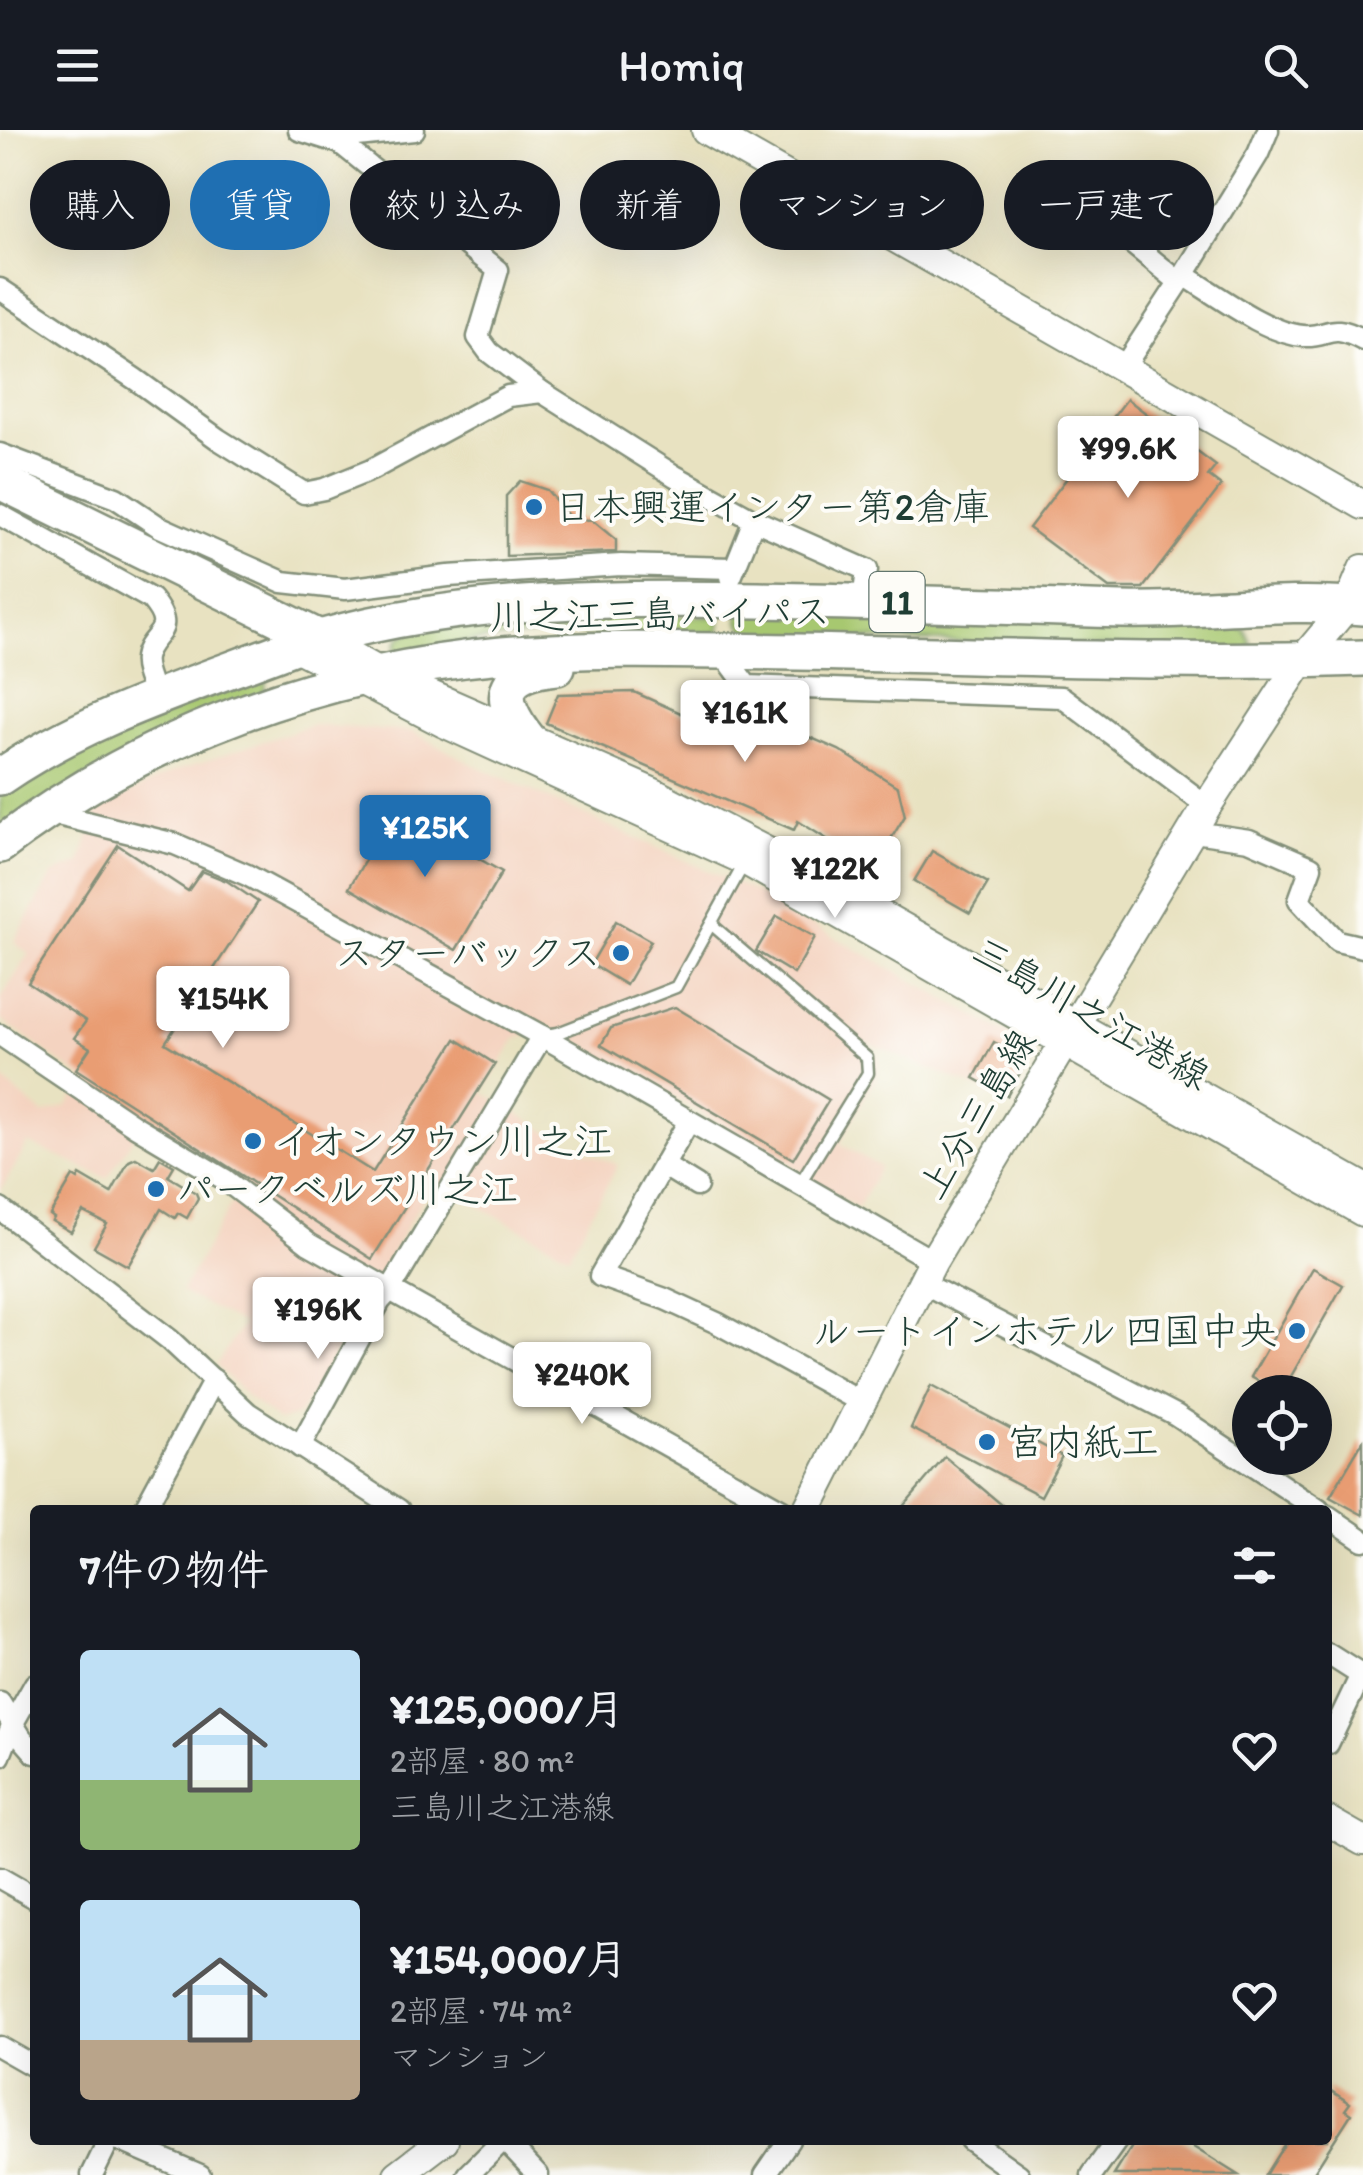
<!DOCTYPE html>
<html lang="ja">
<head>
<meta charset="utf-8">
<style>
  body { margin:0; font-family:Itim,"Klee One",sans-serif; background:#20242c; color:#f1f3f6; height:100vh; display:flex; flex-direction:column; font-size:38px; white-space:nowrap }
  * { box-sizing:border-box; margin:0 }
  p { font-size:32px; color:#9ea1a6 }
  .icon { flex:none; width:55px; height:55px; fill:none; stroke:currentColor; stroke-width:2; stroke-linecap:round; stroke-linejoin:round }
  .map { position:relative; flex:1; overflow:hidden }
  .sheet { position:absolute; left:30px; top:1375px; width:1302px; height:640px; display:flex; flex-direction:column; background:#171b24; border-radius:10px; box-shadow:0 10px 40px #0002 }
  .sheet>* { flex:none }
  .top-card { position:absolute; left:30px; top:30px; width:1305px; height:90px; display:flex; gap:20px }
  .buttons { position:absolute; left:1232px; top:1245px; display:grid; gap:20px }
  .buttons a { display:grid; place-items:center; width:100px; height:100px; border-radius:50%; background:#171b24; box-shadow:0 10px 40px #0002; font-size:50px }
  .price { position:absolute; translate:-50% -85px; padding:0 22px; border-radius:10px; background:#fff; color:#222; font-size:32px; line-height:65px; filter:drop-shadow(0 2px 5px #0008) }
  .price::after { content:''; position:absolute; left:50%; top:60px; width:30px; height:22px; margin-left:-15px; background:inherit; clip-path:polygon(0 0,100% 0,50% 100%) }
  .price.active { background:#1f6fb2; color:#fff }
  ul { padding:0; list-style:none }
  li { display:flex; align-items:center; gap:30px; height:250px; padding:0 50px }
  li span { display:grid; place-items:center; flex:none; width:280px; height:200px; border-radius:10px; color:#555 }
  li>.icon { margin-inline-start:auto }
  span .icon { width:120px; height:120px; fill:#fffc; stroke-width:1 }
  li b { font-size:42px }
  h2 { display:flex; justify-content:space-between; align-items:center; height:120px; padding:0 50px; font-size:42px }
  .tag { padding:0 35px; border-radius:45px; background:#171b24; box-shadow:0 10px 40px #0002; font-size:35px; line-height:90px }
  .tag.active { background:#1f6fb2; color:#fff }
  header { display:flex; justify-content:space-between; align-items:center; height:130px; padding:0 50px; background:#171b24; font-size:45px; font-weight:600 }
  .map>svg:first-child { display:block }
  .built { fill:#f4d3c0 }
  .green { fill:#a7c870; stroke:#638252; stroke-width:2.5 }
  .building { fill:#e99d73 }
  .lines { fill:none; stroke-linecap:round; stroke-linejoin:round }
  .lane-casing { stroke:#84907a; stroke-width:15 }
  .street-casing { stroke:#84907a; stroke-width:25 }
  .secondary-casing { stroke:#84907a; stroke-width:32 }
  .highway-casing { stroke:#84907a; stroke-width:40 }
  .lane { stroke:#fff; stroke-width:10 }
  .street { stroke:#fff; stroke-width:20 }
  .secondary { stroke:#fff; stroke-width:28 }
  .highway { stroke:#fff; stroke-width:35 }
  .poi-dot { fill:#1f6fb2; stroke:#fdfcf7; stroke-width:4 }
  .labels { text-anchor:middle; stroke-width:8; stroke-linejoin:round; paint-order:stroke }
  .shield { fill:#fdfcf7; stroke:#62766e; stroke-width:2.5 }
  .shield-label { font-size:35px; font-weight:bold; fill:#1f3d34 }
  .poi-label { font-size:38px; fill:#1f3d34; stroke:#fdfcf7; text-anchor:start }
  .street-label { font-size:38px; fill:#1f3d34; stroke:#fdfcf7 }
</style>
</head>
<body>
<header><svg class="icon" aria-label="menu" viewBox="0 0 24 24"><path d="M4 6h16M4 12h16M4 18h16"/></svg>Homiq<svg class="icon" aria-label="search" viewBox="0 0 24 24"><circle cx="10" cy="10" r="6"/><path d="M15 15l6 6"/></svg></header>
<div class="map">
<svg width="1363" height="2045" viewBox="0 0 1363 2045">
  <rect width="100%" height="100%" fill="#fdfcf7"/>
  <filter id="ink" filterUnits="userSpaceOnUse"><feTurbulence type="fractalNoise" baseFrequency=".01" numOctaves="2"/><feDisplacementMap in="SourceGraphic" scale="20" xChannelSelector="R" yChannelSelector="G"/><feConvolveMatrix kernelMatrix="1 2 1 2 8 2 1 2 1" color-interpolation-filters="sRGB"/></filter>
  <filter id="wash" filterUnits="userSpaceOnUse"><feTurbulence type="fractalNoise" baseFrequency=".0048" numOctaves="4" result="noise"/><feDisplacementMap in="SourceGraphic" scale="40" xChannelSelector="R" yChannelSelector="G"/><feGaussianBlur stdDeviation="2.25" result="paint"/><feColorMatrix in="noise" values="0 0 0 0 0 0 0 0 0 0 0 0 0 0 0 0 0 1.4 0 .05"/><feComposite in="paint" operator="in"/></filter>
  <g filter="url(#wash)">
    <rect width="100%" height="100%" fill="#e8e2c1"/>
    <path class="built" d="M312,595L413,602L472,634L755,762L1028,916L1032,927L1008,971L866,912L878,930L877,944L840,1014L880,1037L858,1078L822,1058L791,1034L548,896L516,909L483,962L567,1014L618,1035L569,1125L433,1051L299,1285L279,1291L249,1269L216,1235L243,1194L181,1162L244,1052L145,990L107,1048L28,1013L0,1062V948L43,984L67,976L86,951L0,889V870L29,824L14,812L53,744L80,733L98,679L172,642Z"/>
    <g class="green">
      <path d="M739,480L1236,495L1245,500L1251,514L1246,521L780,506L748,503L739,491Z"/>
      <path d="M549,484L720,487L719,503L631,508L563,503L473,511L396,523L395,516L400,507L413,501Z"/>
      <path d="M266,549L264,562L0,700V662C39,634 82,618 126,599C171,579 217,556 266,549Z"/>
    </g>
    <g id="blocks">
      <g class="building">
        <path d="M1127,269L1216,336L1208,346L1221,356L1143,458H1109L1029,398Z"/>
        <path d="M520,351L547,360L571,389L592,390L616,410V422L506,426V366Z"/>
        <path d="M634,562L703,593L716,566L839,620L898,657L905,686L873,738L798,691L794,700L546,593L558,564Z"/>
        <path d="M394,680L502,742L456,820L349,758Z"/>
        <path d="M118,715L188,761L202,741L227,751L258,772L165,913L373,1042L456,909L495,934L372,1129L76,939L90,918L74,908L86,891L28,853Z"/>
        <path d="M932,721L988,753L970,783L914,751Z"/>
        <path d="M777,786L815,807L794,844L756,821Z"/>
        <path d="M616,791L651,811L626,855L591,834Z"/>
        <path d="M675,877L829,970L793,1029L601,915L611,898Z"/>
        <path d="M994,912L1027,930L1007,966L974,948Z"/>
        <path d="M136,1028L154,1038L160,1028L174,1036L168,1046L196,1063L198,1068L187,1088L178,1083L175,1088L161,1079L128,1136L94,1117L107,1094L83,1082L71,1102L52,1091L54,1088L50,1085L73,1046L78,1049L80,1045L111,1063L129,1031Z"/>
        <path d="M1313,1138L1343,1155L1282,1262H1278L1251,1247Z"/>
        <path d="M931,1256L1062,1326L1041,1366L911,1298Z"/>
        <path d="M1363,1311V1385L1330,1367Z"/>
        <path d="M945,1327L1008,1380H900Z"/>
        <path d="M1328,1959L1350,1973L1345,1980L1351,1984L1312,2045H1265L1287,2010H1328Z"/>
        <path d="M1136,2010H1182L1238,2045H1114Z"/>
      </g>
    </g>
  </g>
  <g filter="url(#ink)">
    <use href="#blocks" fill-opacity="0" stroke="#84907a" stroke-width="2.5"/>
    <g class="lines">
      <defs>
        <g id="lane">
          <path d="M711,794L867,928L868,943L800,1053"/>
          <path d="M545,905L558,903L676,857L745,732"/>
        </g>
        <g id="street">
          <path d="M299,0L340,13L498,140L478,207L489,222L542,262L675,346L754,390L867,440L863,471"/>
          <path d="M329,9L414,0"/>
          <path d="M1107,93L1178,151"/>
          <path d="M1184,145C1217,165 1266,203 1303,206C1330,208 1328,191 1363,210"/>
          <path d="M0,159L135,249L218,309L304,363L324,359L371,340L508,266L542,262"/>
          <path d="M1123,238L1184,145L1258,24L1268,0"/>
          <path d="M0,324L116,368L158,396L283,452L345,459L448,446L621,435L732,438"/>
          <path d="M0,385L151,469C180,504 149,502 145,528C143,539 152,557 156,568"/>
          <path d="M731,447L754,390"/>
          <path d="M722,522L747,556L1062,567L1207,676"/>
          <path d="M46,682L175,714L247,745L542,906L933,1131"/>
          <path d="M1194,702L1249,710L1311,737L1299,770L1337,811L1363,817"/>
          <path d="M0,905L135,996L224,1049L309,1114L390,1160L542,906"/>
          <path d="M689,991L600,1146L665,1169L717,1193L861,1272"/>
          <path d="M663,1035L697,1056"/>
          <path d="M0,1079L170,1210L248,1283L399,1380"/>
          <path d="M921,1152L1176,1285L1319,1380"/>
          <path d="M300,1317L380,1171L390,1160L782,1380"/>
          <path d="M144,1380L214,1250"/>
          <path d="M1328,1386L1363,1410"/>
          <path d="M1328,1524L1361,1545L1328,1614"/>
          <path d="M0,1573L21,1607L35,1623"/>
          <path d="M0,1626L13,1593L35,1554"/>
          <path d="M0,1748L35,1768"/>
          <path d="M0,1917L35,1937"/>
          <path d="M119,2010L200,2045"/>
          <path d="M505,2010L538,2045"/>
          <path d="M970,2010L1019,2045"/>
          <path d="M92,2045L109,2010"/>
          <path d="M468,2045L503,2010"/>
          <path d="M765,2045L789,2010"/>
          <path d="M1092,2045L1117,2010"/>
        </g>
        <g id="secondary">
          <path d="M706,0L1363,375"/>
          <path d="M319,508L383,544L654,663L789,733L1363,1057"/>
          <path d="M294,516L444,593L746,731L1363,1082"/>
          <path d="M807,1380L933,1131L1207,676L1302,530L1348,475L1363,439"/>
          <path d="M1328,1691L1363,1711"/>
          <path d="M398,2045L444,2010"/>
        </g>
        <g id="highway">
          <path d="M0,351L319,508"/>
          <path d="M528,609C494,567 501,542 557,537"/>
          <path d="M0,647C89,586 193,555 294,516C437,468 608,467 758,470C879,472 1000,476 1121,480C1200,482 1285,469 1363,477"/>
          <path d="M0,715C145,605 322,541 502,525C599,517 699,521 797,522C986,525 1174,535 1363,528"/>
        </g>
      </defs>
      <use href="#lane" class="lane-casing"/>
      <use href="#street" class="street-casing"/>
      <use href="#secondary" class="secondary-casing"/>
      <use href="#highway" class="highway-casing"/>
      <use href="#lane" class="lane"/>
      <use href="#street" class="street"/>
      <use href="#secondary" class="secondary"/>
      <use href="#highway" class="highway"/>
    </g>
  </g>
  <g class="poi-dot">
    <circle cx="534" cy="377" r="10"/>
    <circle cx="621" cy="823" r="10"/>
    <circle cx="253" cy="1011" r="10"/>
    <circle cx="156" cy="1059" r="10"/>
    <circle cx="1297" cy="1201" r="10"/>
    <circle cx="987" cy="1312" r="10"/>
  </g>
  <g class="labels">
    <rect class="shield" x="869.5" y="442" width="55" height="60" rx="8"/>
    <g class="shield-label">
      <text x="897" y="484">11</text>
    </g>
    <g class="poi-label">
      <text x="554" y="390">日本興運インター第2倉庫</text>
      <text x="601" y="836" text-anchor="end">スターバックス</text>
      <text x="273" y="1024">イオンタウン川之江</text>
      <text x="176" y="1072">パークベルズ川之江</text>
      <text x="1277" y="1214" text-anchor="end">ルートインホテル 四国中央</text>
      <text x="1007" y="1325">宮内紙工</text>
    </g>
    <g class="street-label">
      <text transform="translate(660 484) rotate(-1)" y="13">川之江三島バイパス</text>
      <text transform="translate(1091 883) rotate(30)" y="13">三島川之江港線</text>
      <text transform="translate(977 984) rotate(-59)" y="13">上分三島線</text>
    </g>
  </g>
</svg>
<div class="buttons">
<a><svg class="icon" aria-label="locate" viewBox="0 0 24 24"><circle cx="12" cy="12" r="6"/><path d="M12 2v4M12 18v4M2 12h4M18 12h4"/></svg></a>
</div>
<b class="price" style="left:1128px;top:371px">¥99.6K</b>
<b class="price" style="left:745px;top:635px">¥161K</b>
<b class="price active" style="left:425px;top:750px">¥125K</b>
<b class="price" style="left:835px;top:791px">¥122K</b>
<b class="price" style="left:223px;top:921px">¥154K</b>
<b class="price" style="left:318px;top:1232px">¥196K</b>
<b class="price" style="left:582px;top:1297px">¥240K</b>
<div class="top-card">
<a class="tag">購入</a>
<a class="tag active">賃貸</a>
<a class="tag">絞り込み</a>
<a class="tag">新着</a>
<a class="tag">マンション</a>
<a class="tag">一戸建て</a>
</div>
<section class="sheet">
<h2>7件の物件<svg class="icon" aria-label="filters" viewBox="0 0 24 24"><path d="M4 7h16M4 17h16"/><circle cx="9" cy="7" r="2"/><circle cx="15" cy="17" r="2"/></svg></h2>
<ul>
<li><span style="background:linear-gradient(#bfe0f5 65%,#8fb573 0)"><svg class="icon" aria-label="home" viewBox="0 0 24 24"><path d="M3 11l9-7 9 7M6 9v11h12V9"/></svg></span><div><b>¥125,000/月</b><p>2部屋 · 80 m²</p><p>三島川之江港線</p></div><svg class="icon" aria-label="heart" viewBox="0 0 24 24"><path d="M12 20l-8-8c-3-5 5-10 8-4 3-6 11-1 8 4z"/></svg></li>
<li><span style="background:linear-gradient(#bfe0f5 70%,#b9a48a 0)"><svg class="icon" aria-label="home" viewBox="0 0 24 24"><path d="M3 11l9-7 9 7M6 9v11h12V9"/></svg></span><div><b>¥154,000/月</b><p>2部屋 · 74 m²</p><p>マンション</p></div><svg class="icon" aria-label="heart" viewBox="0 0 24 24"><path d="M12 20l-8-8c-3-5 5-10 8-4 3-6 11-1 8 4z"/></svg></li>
</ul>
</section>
</div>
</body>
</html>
